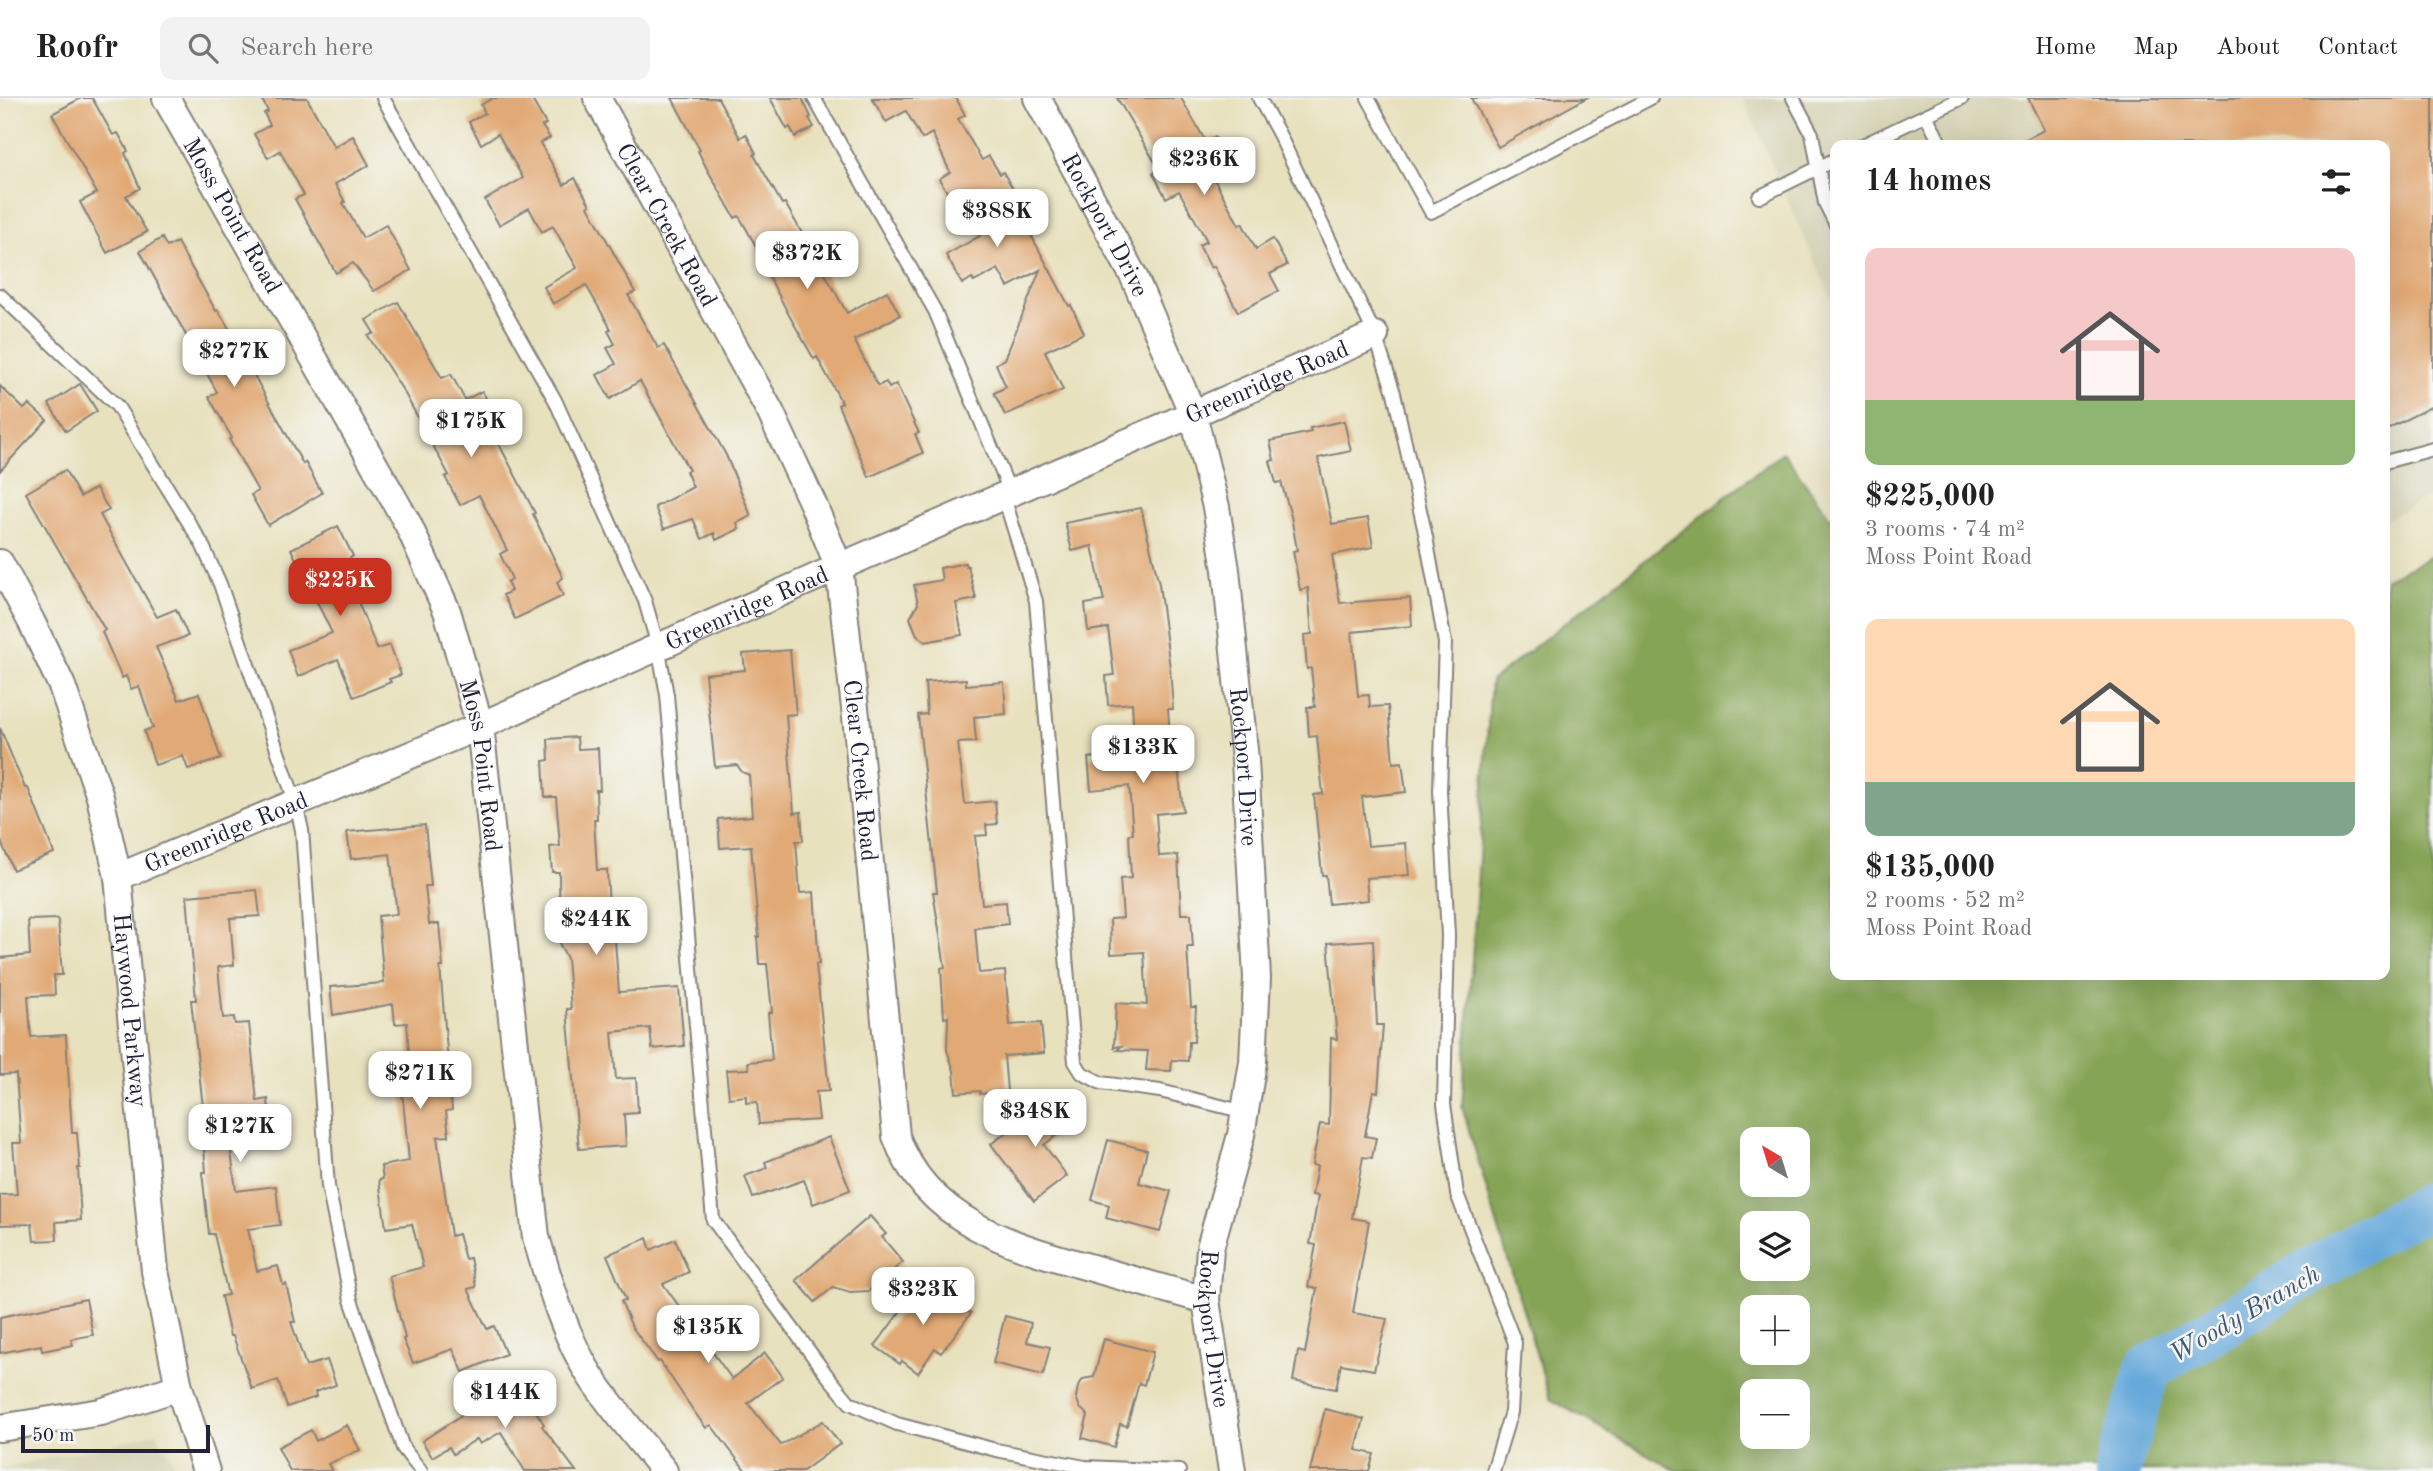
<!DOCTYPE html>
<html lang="en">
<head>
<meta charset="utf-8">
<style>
  body { margin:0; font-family:"Old Standard TT",serif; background:#f2f2f2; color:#222; height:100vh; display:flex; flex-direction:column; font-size:26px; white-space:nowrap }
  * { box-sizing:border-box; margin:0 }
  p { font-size:23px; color:#767676 }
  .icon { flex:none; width:38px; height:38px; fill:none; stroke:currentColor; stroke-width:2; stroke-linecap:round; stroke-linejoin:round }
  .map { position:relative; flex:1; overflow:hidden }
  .details { position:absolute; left:1830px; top:42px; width:560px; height:840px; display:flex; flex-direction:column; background:#fff; border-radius:14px; box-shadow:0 7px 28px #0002 }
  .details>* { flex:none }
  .needle { width:46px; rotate:322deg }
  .controls { position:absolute; left:1740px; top:1029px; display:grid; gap:14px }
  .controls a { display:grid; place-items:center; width:70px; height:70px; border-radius:14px; background:#fff; box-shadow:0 7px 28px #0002; font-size:35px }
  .scale { position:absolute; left:21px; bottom:18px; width:189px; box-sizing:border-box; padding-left:7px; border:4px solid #22223b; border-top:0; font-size:19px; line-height:24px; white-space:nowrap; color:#22223b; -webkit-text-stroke:5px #f6f6f2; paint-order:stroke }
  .price { position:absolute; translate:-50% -60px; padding:0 16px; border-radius:14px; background:#fff; color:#222; font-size:23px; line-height:46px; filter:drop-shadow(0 2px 4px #0008) }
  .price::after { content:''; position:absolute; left:50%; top:42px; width:21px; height:16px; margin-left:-10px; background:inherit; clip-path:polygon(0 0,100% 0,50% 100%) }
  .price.on { background:#c8321e; color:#fff }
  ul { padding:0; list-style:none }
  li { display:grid; align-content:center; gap:14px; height:371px; padding:0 35px }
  li span { display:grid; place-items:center; height:217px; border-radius:14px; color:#555 }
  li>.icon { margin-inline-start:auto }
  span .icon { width:126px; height:126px; fill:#fffc; stroke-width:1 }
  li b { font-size:30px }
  h2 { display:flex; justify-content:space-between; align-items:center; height:84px; padding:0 35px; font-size:30px }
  header { display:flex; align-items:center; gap:42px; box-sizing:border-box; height:98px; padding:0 35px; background:#fff; border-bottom:2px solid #e0e0e0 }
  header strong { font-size:33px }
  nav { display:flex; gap:38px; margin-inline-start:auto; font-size:24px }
  .search { width:490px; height:63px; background:#f2f2f2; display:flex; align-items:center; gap:18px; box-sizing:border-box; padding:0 24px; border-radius:14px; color:#767676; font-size:26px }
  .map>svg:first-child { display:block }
  .built { fill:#d5d2b3 }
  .forest { fill:#86a457; stroke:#546349; stroke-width:2; fill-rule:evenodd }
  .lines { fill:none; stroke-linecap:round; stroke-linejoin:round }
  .river { stroke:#66a9db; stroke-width:46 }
  .building { fill:#e1a974 }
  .service-casing { stroke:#85827c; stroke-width:16 }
  .minor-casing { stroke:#85827c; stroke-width:30 }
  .service { stroke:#fff; stroke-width:12 }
  .minor { stroke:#fff; stroke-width:26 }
  .labels { text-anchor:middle; stroke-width:5; stroke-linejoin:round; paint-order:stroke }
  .street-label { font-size:24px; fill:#22223b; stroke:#f6f6f2 }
  .water-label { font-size:26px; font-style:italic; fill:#3d587b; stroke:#f6f6f2 }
</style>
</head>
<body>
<header>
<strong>Roofr</strong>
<div class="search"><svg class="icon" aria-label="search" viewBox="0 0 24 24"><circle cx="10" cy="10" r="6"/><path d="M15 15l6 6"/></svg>Search here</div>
<nav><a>Home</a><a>Map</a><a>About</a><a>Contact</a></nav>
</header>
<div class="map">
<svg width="2433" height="1373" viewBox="0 0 2433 1373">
  <rect width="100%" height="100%" fill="#f6f6f2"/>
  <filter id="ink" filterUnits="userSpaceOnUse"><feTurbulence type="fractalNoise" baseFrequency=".0143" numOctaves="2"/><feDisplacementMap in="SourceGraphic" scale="14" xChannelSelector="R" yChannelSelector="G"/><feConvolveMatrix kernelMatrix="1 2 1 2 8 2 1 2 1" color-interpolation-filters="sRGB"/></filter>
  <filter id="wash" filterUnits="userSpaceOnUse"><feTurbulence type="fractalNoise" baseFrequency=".00686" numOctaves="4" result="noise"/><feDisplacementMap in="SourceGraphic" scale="28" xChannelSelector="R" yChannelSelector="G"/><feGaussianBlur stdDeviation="1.57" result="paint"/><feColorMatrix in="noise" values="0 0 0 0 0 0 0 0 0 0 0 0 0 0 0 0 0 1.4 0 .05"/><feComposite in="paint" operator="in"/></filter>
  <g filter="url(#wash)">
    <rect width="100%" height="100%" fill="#e8e1be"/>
    <g class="built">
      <path d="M1743,0H2433V397L2385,421V47H1836V212Z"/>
      <path d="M157,1334L162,1348L166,1350L178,1373H0V1370L107,1348Z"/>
    </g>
    <path class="forest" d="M1783,354L1836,428V877H2385V481L2433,457V1373H1677L1550,1301L1462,1009L1491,583ZM1752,1041H1797V1087H1752ZM1752,1125H1797V1171H1752ZM1752,1209H1797V1255H1752ZM1752,1293H1797V1339H1752Z"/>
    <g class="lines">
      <path class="river" d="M2117,1373L2148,1271L2371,1137L2433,1105"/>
    </g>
    <g id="blocks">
      <g class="building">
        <path d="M81,0H92L113,37L118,35L128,53L125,55L140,90L126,98L147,134L107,155L80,104L97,95L52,16Z"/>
        <path d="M261,0H307L334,49L353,38L369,67L335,86L345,104L343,105L363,140L386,127L411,172L374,193L353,165L336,175L295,101L304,97L280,53L268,60L254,36L270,27L264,15L268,13Z"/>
        <path d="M493,0H531L546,26L542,28L550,40L540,45L564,87L575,80L590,107L588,108L635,194L628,197L658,250L664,247L726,357L751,418L737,425L739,431L716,442L714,435L702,441L693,421L664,431L655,409L693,389L686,373L689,372L640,283L610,301L597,277L616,266L607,250L615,246L608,233L611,231L586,187L553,206L544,189L577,170L553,128L542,134L529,110L499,127L485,102L523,80L498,36L481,46L469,24L485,15L481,7Z"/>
        <path d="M672,0H718L740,40L746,36L756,55L754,57L782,106L785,105L847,215L887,193L900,217L854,242L878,288L886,284L889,290L896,286L919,335L915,336L923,355L869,379L838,307L842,305L817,259L814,261L790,219L762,165L765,164L739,118L735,120L707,71L698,53L700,52Z"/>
        <path d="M770,0H802L811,19L809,20L814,29L795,39L790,29L787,31Z"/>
        <path d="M872,0H956L965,17L958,21L982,62L989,58L1000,76L1003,74L1015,94L1011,96L1034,135L1031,137L1069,208L1071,207L1084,235L1045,253L1063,292L1005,317L994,295L1006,289L996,266L1005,261L1040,172L1008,189L998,171L974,184L972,180L962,186L946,157L980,138L957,99L952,102L939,81L950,74L932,35L922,41L906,13L886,24Z"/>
        <path d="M1117,0H1181L1206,44L1215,39L1226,59L1208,70L1239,127L1242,125L1256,151L1273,141L1287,167L1270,176L1279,193L1238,214L1214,168L1211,170L1199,147L1207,143L1179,93L1166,100L1153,75L1159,71Z"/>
        <path d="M1471,0H1586L1498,49Z"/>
        <path d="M2028,0H2433V308L2385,332V47H2014L2044,32Z"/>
        <path d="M162,140L167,149L177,144L216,213L218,212L248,262L246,263L303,366L305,364L322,395L268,427L251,397L258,393L229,341L232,340L209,299L217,294L140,153Z"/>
        <path d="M398,204L442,280L451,276L465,302L482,293L492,311L481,318L501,350L535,415L533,416L563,480L557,484L563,498L515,521L503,497L511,493L507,484L512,481L500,456L507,452L479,397L460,407L445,379L449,377L404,294L368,238L374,235L366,222Z"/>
        <path d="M80,286L97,313L66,333L49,306Z"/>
        <path d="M0,288L24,311L29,306L47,322L0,373Z"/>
        <path d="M1344,323L1351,353L1318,360L1332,426L1368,420L1373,449L1332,457L1340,505L1410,500L1412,528L1352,534L1358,598L1369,597L1370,609L1388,608L1393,665L1402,664L1406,694L1362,699L1368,748L1406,745L1409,777L1366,780L1368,802L1329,806L1326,777H1322L1314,697L1323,696L1319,659L1317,638L1309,639L1307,609H1315L1311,570L1307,571L1304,537L1312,536L1308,490L1300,492L1293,453L1297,452L1291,418L1281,384L1276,385L1270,363L1274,362L1270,343L1311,334L1310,330Z"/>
        <path d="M65,372L80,399L96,390L109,412L100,417L157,519L176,511L188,538L156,549L179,602L199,595L221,661L188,671L183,658L155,667L144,633L153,630L139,588L131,591L126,578L122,580L102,534L105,532L26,395Z"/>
        <path d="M1141,410L1159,486L1170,570L1173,611H1168L1171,652L1176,651L1183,713L1156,716L1159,758L1178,757L1181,816H1191L1192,835L1193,849H1187L1191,909H1196L1194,944H1189L1188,963L1172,962L1171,973L1146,972L1148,953L1117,952L1122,948L1114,949L1116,905L1147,907L1144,854L1111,856L1110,821L1123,820L1120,781L1131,780L1129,736H1133L1129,688L1091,692L1088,660L1135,655L1132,605L1108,607L1106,578L1114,577L1108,530L1088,533L1085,506L1104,503L1092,448L1072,453L1065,425Z"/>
        <path d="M338,428L353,458L349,461L356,474L350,478L357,492L354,494L377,551L390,547L401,577L389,581L391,584L354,599L338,561L298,579L288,552L332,535L291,451Z"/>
        <path d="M965,465L966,468H968L976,501L956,505L962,537L925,544L917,537L910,520L918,506L914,487L942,482L940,470Z"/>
        <path d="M790,552L796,616L786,617L794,715L801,714L803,743H796L800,795L814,794L819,866H816L829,993L816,994L819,1022L759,1026L757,1004L746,1005V998L729,1000L726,972L749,971L748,964L772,962L768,915L772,914L767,866H759L757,839H759L751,748L720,750L718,721L752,718L749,677L742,674L737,667L715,669L705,576L745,572L743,556Z"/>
        <path d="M966,581V587L1004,584L1006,616L974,619L976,644L958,645L965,706L995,703L997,726L986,727L987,737L975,738L982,806L1006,804L1008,826L975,830L979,875L1005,873L1010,927L1041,925L1044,955L1004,958L1007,993L980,996V993L956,995L954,973L947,952L948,919L944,920L941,870L945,869L933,794H937L918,617L927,616L925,584Z"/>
        <path d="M0,630L25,690H28L54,755L13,772L0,741Z"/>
        <path d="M577,639L578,651L598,650L600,692H596L597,721H594L597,772H607L610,830H614L619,894L679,890L684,948L652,951L650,930L612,934L616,981L636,980L638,1015L624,1016L626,1048L579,1051L567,911H571L567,860L560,847L559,774H552L550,749L560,748L556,699H545L543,663L549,662L548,641Z"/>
        <path d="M425,727L431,788H425L429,826H439L443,869H440L452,1012L446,1013L449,1038L437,1039L451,1138L458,1136L465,1161L470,1160L476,1189L468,1191L487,1231L494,1228L506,1256L463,1274L453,1251L413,1265L403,1241L405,1240L389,1178L423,1169L412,1126L386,1130L379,1082L383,1081L381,1068L409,1063L400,971L410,970L407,925L395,926L393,906L333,917L330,889L384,885L378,818L397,816L390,756L351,761L347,734Z"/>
        <path d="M257,792L260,818L230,820L234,867L218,869L223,920L234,919L235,926L249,925L257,1003L268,1001L270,1025L258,1026L259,1042L230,1045L236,1093L276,1088L280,1127L248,1131L257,1173L278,1168L283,1187L286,1186L295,1224H291L306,1268L327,1262L336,1287L315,1294L316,1299L287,1309L278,1282L252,1291L233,1238H230L221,1198L228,1197L214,1136H209L202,1074H206L202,1028L205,1027L191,902H196L187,798Z"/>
        <path d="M58,821L62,877H54L55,897L28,898L31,939L66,937L72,1035H77L80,1070H78L81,1122L56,1124L57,1142L34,1143L32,1126L0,1127V1097L17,1096L13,1045H21L16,976L0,977V860L30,857L28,822Z"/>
        <path d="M1373,842L1377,927H1383L1378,994L1373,993L1365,1038L1376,1040L1372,1060L1363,1059L1352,1120L1369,1123L1353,1215L1387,1221L1374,1272L1341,1266L1336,1291L1293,1283L1298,1253L1305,1255L1317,1191L1308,1189L1316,1147L1310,1146L1318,1098L1312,1097L1317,1068L1312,1067L1320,1026L1329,1027L1331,940L1337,941L1328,845Z"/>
        <path d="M1054,999L1073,1024L1044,1047L1067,1078L1034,1103L991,1046Z"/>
        <path d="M829,1039L850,1092L813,1106L804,1082L753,1100L745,1078L767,1070L765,1064Z"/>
        <path d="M1108,1042L1147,1052L1139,1085L1171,1093L1160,1134L1106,1120L1109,1107L1092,1102Z"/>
        <path d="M870,1118L886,1136L882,1139L903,1164L869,1193L850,1194L833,1189L815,1204L796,1182Z"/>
        <path d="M647,1140L651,1152L675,1141L689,1174L663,1186L732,1281L765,1255L783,1279L748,1305L781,1347L823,1323L840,1346L803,1373H746L711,1327L706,1330L693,1312L660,1263L658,1264L632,1229L621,1203L626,1202L607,1157Z"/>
        <path d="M924,1181L971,1215L941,1255L935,1250L918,1275L902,1263L900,1266L875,1248Z"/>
        <path d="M86,1201L93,1237L71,1241L73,1247L42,1253L41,1247L0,1255V1219Z"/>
        <path d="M1005,1218L1031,1225L1027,1244L1050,1249L1043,1277L993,1265Z"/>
        <path d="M1104,1241L1153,1254L1144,1287L1139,1285L1127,1328L1120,1326L1114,1349L1082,1340L1088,1317L1080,1310L1076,1299L1078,1289L1083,1281L1094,1279Z"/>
        <path d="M523,1277L535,1297L528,1301L544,1326L542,1328L576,1373H525L501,1334L480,1346L477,1341L453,1356L449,1349L432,1359L422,1343Z"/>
        <path d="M1325,1311L1364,1321L1356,1352L1374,1356L1369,1373H1310Z"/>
        <path d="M347,1327L360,1352L328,1366L332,1373H290L278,1349L311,1332L316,1343Z"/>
      </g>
    </g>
  </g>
  <g filter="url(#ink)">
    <use href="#blocks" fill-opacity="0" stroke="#85827c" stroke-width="2"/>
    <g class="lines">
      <defs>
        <g id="service">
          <path d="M383,0L555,302L645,503L658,548L667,597L713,1122L826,1276L850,1305L897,1326L996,1352L1085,1369L1179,1373"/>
          <path d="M814,0L935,213L1011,396"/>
          <path d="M1259,0L1279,36L1375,237L1394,295L1426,439L1445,545L1440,693L1448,837L1444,1006L1457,1096L1515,1245L1511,1314L1493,1373"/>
          <path d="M1368,0L1431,114L1651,0"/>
          <path d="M1793,0L1812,36L1825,105L1836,127"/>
          <path d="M1926,17L1941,47"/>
          <path d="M1863,47L1962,0"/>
          <path d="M1759,99L1836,61"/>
          <path d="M0,197L117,308L202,446L220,486L296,706L302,732L328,1088L351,1202L403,1350L421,1373"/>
          <path d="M2385,364L2433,351"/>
          <path d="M1004,399L1036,503L1075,964L1082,975L1101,985L1160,993L1245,1014"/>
        </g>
        <g id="minor">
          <path id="s1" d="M166,0L408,426L447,513L480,628L536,1139C550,1186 564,1237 591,1279C613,1312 640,1342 664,1373"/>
          <path id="s2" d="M597,0L770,313L813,406L839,469L857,628L896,1038C926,1124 1013,1148 1092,1170C1130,1181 1168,1192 1206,1202"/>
          <path id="s3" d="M1037,0L1134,179L1193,316L1216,409L1226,472L1245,662L1257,880L1253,964L1241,1037L1210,1150L1206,1202L1232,1373"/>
          <path id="s4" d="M0,465L31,523L62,588L100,699L118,779L155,1173L179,1289L206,1373"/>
          <path id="s5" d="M118,779L480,628L839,469L1375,237"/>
          <path d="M0,1330L101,1314L179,1289"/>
        </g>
      </defs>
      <use href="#service" class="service-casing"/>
      <use href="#minor" class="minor-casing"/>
      <use href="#service" class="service"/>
      <use href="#minor" class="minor"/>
    </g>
  </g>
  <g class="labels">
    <g class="street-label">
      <text dy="8" stroke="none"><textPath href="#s1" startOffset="135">Moss Point Road</textPath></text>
      <text dy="8" stroke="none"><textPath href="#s2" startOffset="145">Clear Creek Road</textPath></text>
      <text dy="8" stroke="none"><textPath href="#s3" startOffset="144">Rockport Drive</textPath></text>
      <text dy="8" stroke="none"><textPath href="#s5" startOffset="1251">Greenridge Road</textPath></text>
      <text dy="8" stroke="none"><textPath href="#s5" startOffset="684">Greenridge Road</textPath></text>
      <text dy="8" stroke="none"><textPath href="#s1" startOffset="744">Moss Point Road</textPath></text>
      <text dy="8" stroke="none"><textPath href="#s3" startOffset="710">Rockport Drive</textPath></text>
      <text dy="8" stroke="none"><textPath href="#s2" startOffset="733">Clear Creek Road</textPath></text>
      <text dy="8" stroke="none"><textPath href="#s5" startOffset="117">Greenridge Road</textPath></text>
      <text dy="8" stroke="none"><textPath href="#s4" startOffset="471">Haywood Parkway</textPath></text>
      <text dy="8" stroke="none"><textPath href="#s3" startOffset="1278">Rockport Drive</textPath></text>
    </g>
    <g class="water-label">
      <text transform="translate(2244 1215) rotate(-30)" y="9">Woody Branch</text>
    </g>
  </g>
</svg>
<div class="controls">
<a><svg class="needle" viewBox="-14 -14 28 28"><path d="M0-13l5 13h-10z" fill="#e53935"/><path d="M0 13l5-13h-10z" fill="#767676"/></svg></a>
<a><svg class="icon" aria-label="layers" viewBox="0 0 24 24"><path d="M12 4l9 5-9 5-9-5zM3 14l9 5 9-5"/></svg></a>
<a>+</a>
<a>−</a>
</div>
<div class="scale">50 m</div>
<b class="price" style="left:1204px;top:99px">$236K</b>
<b class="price" style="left:997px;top:151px">$388K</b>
<b class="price" style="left:807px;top:193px">$372K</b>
<b class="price" style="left:234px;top:291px">$277K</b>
<b class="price" style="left:471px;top:361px">$175K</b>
<b class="price on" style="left:340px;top:520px">$225K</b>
<b class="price" style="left:1143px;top:687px">$133K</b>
<b class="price" style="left:596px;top:859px">$244K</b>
<b class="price" style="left:420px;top:1013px">$271K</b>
<b class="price" style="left:1035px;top:1051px">$348K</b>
<b class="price" style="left:240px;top:1066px">$127K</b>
<b class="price" style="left:923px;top:1229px">$323K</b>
<b class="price" style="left:708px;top:1267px">$135K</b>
<b class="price" style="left:505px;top:1332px">$144K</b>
<section class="details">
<h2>14 homes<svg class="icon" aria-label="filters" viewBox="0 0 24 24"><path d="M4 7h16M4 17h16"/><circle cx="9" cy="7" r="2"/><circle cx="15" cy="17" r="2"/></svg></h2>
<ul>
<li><span style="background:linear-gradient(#f6c9c9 70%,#8fb573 0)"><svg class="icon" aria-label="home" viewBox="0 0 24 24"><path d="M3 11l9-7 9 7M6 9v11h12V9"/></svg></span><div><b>$225,000</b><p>3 rooms · 74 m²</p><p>Moss Point Road</p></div></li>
<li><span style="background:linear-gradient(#ffd9b3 75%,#7fa58c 0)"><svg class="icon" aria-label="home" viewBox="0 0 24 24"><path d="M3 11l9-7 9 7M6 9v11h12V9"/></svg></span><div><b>$135,000</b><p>2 rooms · 52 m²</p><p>Moss Point Road</p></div></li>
</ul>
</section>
</div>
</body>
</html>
